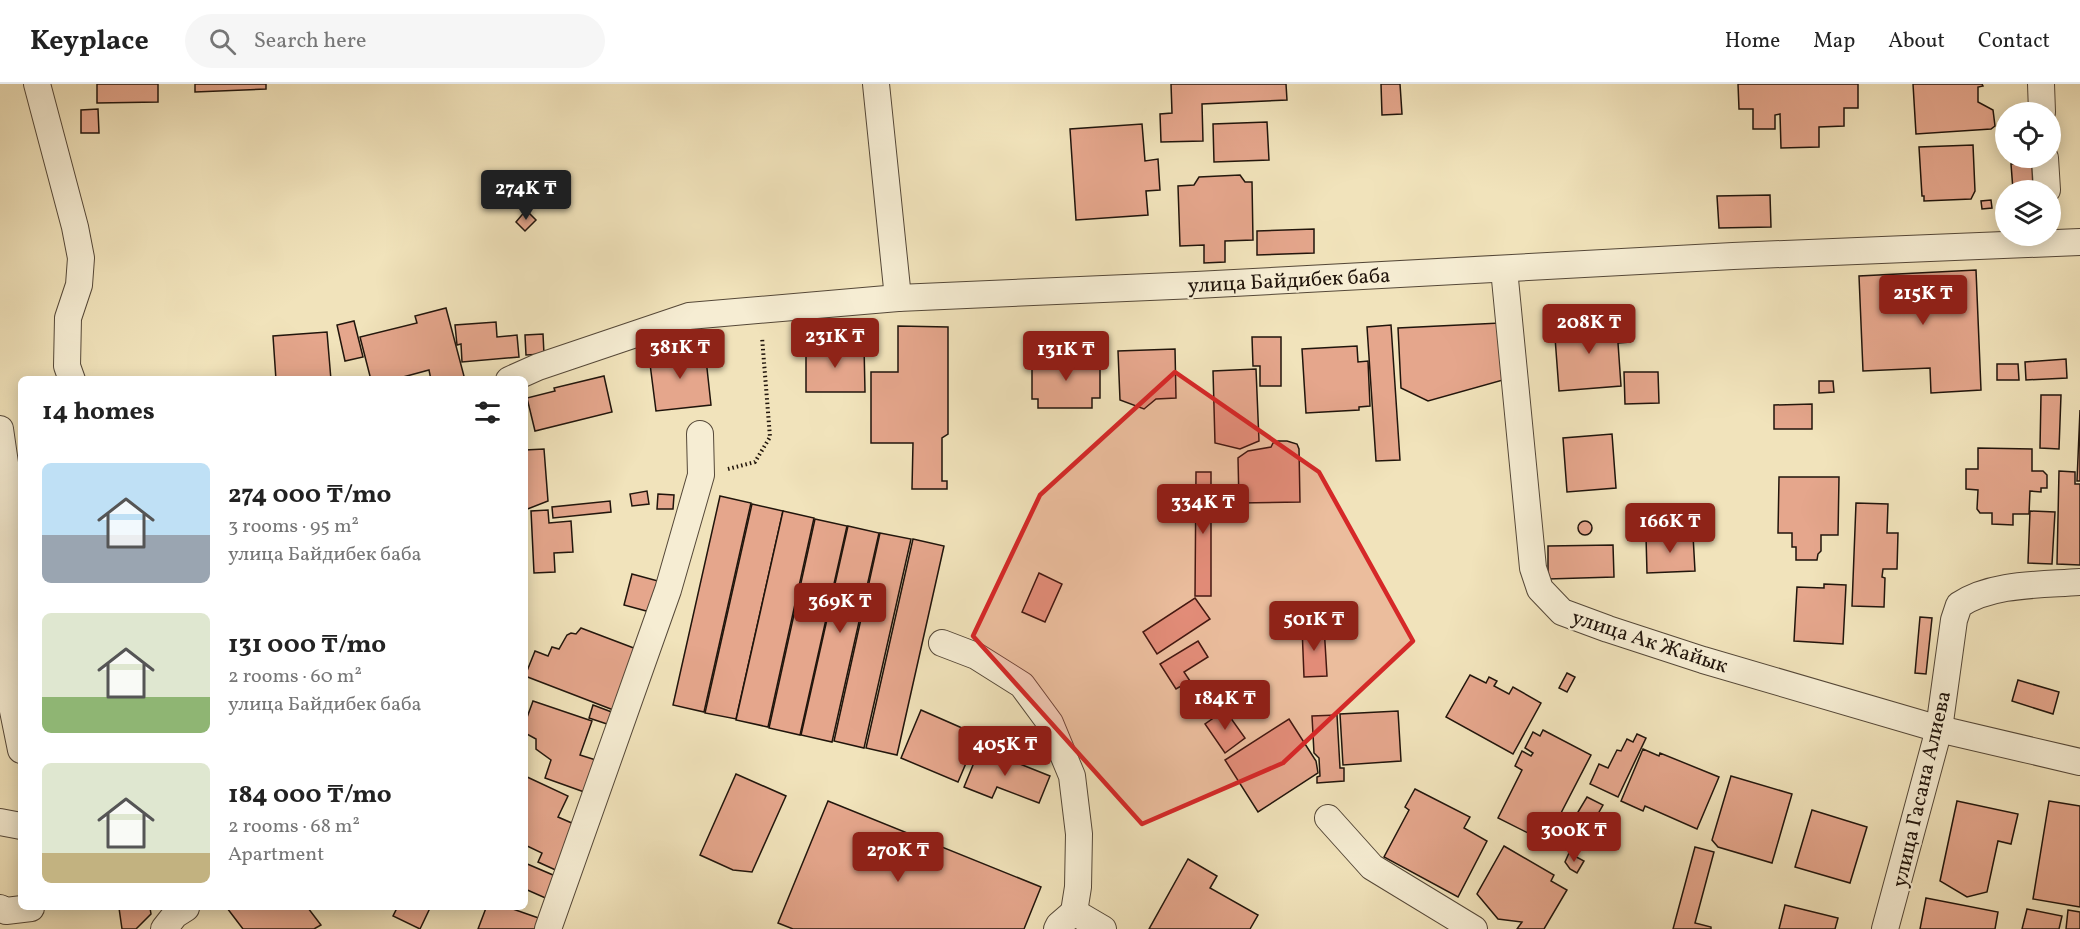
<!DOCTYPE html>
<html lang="en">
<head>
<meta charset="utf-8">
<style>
  body { margin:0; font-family:Vollkorn,serif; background:#f6f6f6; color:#222; height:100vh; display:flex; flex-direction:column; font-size:22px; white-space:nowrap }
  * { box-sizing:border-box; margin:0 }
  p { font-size:20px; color:#767676 }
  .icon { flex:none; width:33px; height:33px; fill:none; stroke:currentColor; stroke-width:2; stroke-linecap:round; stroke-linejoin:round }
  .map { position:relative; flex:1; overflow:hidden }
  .details { position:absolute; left:18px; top:292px; width:510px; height:534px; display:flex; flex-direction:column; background:#fff; border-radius:9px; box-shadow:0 3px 15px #0003 }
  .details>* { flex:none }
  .buttons { position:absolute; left:1995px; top:18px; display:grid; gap:12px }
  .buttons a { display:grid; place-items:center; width:66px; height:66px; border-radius:50%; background:#fff; box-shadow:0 3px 15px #0003; font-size:30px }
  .price { position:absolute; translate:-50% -51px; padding:0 14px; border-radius:6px; background:#8f2418; color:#fff; font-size:20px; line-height:39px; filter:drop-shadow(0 2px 3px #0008) }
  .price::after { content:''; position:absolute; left:50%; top:36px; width:18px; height:14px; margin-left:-9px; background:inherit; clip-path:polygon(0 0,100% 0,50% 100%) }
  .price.selected { background:#222; color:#fff }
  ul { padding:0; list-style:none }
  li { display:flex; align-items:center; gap:18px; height:150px; padding:0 24px }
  li span { display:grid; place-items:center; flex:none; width:168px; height:120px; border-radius:9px; color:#555 }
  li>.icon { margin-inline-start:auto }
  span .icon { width:72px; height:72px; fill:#fffc; stroke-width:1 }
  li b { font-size:26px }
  h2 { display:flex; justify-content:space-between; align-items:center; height:72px; padding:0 24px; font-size:26px }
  header { display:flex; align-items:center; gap:36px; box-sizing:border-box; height:84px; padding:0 30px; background:#fff; border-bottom:2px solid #e0e0e0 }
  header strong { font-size:28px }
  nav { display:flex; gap:33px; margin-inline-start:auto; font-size:21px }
  .search { width:420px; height:54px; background:#f6f6f6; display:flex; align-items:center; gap:15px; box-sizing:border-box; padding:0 21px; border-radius:33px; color:#767676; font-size:22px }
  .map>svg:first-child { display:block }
  .building { fill:#e5a68c; stroke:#21150c; stroke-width:1.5 }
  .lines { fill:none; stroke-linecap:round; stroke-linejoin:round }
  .minor-casing { stroke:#554838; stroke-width:28 }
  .path { stroke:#21150c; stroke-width:4; stroke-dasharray:1.5 3; stroke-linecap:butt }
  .minor { stroke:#f6edd3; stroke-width:26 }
  .marked { fill:#d62828; fill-opacity:0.2; stroke:#d62828; stroke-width:4.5; stroke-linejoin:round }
  .labels { text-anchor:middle; stroke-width:4.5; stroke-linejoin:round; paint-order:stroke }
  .street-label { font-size:21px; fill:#21150c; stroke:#f6edd3 }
</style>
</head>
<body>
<header>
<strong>Keyplace</strong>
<div class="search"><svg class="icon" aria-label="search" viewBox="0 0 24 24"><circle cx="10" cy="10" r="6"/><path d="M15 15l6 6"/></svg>Search here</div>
<nav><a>Home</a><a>Map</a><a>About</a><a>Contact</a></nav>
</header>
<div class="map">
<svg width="2080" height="845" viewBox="0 0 2080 845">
  <rect width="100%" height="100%" fill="#f1e3bb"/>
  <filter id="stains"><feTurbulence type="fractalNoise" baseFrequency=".00333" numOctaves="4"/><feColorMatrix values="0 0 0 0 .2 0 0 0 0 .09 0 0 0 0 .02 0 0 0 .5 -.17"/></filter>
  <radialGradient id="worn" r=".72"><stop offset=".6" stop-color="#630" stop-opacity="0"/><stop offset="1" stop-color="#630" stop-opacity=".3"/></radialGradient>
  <g class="building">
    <path d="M97,0H158V18L97,19Z"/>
    <path d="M195,0H266V5L195,8Z"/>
    <path d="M1171,0H1286L1287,16L1202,20L1203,57L1161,58L1160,30L1172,29Z"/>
    <path d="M1381,0H1400L1402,30L1382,31Z"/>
    <path d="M1738,0H1858V24H1844V42L1819,43V63L1781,64L1780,30L1775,31V45H1753V25H1739Z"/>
    <path d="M1913,0H1982L1983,2L1978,3V18L1993,26L1995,42L1991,45L1916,50Z"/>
    <path d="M98,25L99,49H81V26Z"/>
    <path d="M1267,38L1269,76L1214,78L1213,40Z"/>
    <path d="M1142,40L1145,77L1158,75L1160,106L1146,107L1148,131L1076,136L1070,45Z"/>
    <path d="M1973,61L1975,107L1971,115L1924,117V112H1922L1919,63Z"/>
    <path d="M2032,78L2033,106H2013L2011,80Z"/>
    <path d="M1240,91L1245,98H1252L1253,156L1225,157V178L1204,179V161L1180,162L1178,102L1194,101L1199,93Z"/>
    <path d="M1770,111L1771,143L1719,144L1717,112Z"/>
    <path d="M1991,116L1992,124L1982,125L1981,117Z"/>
    <path d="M526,126L536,136L525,147L516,138Z"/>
    <path d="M1314,145V169L1257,171V147Z"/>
    <path d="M1976,186L1981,306L1931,309L1930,284L1863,287L1859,192Z"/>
    <path d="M446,224L465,296H431L429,286L392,296H371L360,253L417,239L415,232Z"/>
    <path d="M1628,232L1630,258L1618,259L1621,302L1559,307L1554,240L1592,237V250L1614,248L1612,233Z"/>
    <path d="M354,237L363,273L345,277L337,241Z"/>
    <path d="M496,238L497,253L517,251L519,273L462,278L461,260L457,261L455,241Z"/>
    <path d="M1500,239L1503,296L1428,317L1401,304L1398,244Z"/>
    <path d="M1391,241L1400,376L1376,377L1367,243Z"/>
    <path d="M898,242L948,243V350L942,354V397H947V405H912L913,359H871V288H898Z"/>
    <path d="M327,248L331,296H276L273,252Z"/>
    <path d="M543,250L544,270L526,271L525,251Z"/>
    <path d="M1252,253H1281V302H1260V282H1253Z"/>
    <path d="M864,261L865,308H806V262Z"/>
    <path d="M1357,262L1358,278L1368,277L1370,322L1359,323V326L1306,329L1302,265Z"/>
    <path d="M1175,265L1176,314L1156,315L1144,325L1120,316L1118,267Z"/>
    <path d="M705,266L711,321L656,327L649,272Z"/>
    <path d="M1100,274V314H1092V324H1038V315H1032V275Z"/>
    <path d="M2066,275L2067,294L2026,296L2025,278Z"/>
    <path d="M1997,280H2018L2019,296H1997Z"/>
    <path d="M1256,285L1259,357L1240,365L1215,359L1213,287Z"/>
    <path d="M1624,288H1658L1659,319L1625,320Z"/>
    <path d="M604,292L612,328L535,347L527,314L555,307L554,304Z"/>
    <path d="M1819,297H1833L1834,308L1819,309Z"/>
    <path d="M2041,311H2061L2059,365L2040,364Z"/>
    <path d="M1812,320V345H1774V321Z"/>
    <path d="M2080,326V397H2077Z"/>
    <path d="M1612,350L1616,404L1567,408L1563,354Z"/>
    <path d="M1278,357H1287L1297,360L1299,365L1300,418L1239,419L1238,374L1248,367L1271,363L1273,359Z"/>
    <path d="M1978,364L2032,365V387H2043L2047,391V404H2041V408L2030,407L2029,430H2013V441L1992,440V429H1980L1977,425L1978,406L1966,405V385H1978Z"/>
    <path d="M544,365L548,417L525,426V366Z"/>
    <path d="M2059,387L2075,388V400H2080V481L2057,480Z"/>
    <path d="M1196,388H1211V512H1195Z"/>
    <path d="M1779,393H1839L1838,451H1821V467L1818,470L1817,476H1796V463H1792V449H1778Z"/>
    <path d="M647,407L649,420L632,422L630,410Z"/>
    <path d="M658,410L674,411L673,425H657Z"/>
    <path d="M720,412L751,419L704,628L673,621Z"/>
    <path d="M610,417L611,428L553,434L552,423Z"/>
    <path d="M1856,419L1888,420L1887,449H1898L1897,485H1883L1882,493L1885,494L1884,523L1852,522Z"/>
    <path d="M752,420L783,427L736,635L705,629Z"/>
    <path d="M548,426L549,439L571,437L573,468L554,469L555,488L534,489L531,427Z"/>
    <path d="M783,427L814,434L768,643L736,636Z"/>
    <path d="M2030,427L2055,428L2052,480L2028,479Z"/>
    <path d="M815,435L847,442L800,651L769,644Z"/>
    <circle cx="1585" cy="444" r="7"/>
    <path d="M848,442L879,449L832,658L801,651Z"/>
    <path d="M880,449L911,455L864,664L834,657Z"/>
    <path d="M1693,451L1695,487L1647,489L1646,452Z"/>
    <path d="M913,455L944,462L897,671L866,664Z"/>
    <path d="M1613,461L1614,493L1548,495V462Z"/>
    <path d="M1039,489L1062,500L1045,538L1022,528Z"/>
    <path d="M632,490L658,497L650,528L624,521Z"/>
    <path d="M1824,500L1846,501L1843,560L1794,557L1797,503L1824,504Z"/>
    <path d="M1195,514L1210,535L1157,570L1143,548Z"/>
    <path d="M1920,533L1932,534L1926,590L1915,589Z"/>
    <path d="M1324,542L1327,592L1304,593L1302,543Z"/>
    <path d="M581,544L639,566L616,627L525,592L535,567L548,572L552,563L559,565L567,551L571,549L576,550Z"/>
    <path d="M1198,557L1208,573L1184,588L1190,597L1176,605L1160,580Z"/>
    <path d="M1567,589L1575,593L1567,608L1559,604Z"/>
    <path d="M1470,591L1486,599L1489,593L1497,597L1494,602L1509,610L1513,603L1541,619L1513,670L1446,633Z"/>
    <path d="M2018,596L2059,608L2053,630L2012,617Z"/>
    <path d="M533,617L592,637L580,671L599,677L587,709L545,694L551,676L536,665V655L525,649V639Z"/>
    <path d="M593,621L617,630L613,642L589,634Z"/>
    <path d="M921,626L978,651L958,698L901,674Z"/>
    <path d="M1225,626L1245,654L1225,669L1205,640Z"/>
    <path d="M1398,627L1401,677L1343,681L1340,630Z"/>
    <path d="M1337,631L1340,684H1344V697L1317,699V693L1320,692L1319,674L1314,669L1312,632Z"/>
    <path d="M1289,635L1316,677L1318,689L1258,728L1225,676Z"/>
    <path d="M1543,646L1591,671L1546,758L1498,734L1522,686L1515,682L1522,667L1531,672L1533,669L1525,664L1533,648L1540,652Z"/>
    <path d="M1637,650L1646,654L1618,713L1590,700L1599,680L1608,684L1617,666L1621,667L1627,655L1633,658Z"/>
    <path d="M980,664L1050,692L1039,719L997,703L992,714L964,703Z"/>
    <path d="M1643,665L1659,672L1660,669L1719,693L1697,745L1645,722L1643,727L1621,717Z"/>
    <path d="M736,690L786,712L752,788L733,786L700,771Z"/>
    <path d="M525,692L568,712L558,733L581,743L560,788L538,778L542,769L525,761Z"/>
    <path d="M1731,692L1792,710L1772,779L1718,763L1712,756Z"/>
    <path d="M1415,705L1470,733L1464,744L1487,757L1458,813L1384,773L1409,726L1405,723Z"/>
    <path d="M1587,713L1603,721L1591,742L1575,733Z"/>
    <path d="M828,717L1041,803L1024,845H793L778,839Z"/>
    <path d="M1957,717L2018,730L2011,760L1998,757L1987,808L1967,813L1940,797Z"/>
    <path d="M2049,717L2080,722V823L2033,815Z"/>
    <path d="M1812,726L1867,743L1850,799L1795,783Z"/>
    <path d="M1504,762L1554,791L1551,797L1567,806L1544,845H1517L1522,838L1498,835L1477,810Z"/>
    <path d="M1695,763L1714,768L1695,839L1711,843V845H1673Z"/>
    <path d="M1569,769L1584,777L1577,789L1570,785L1565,778Z"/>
    <path d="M1188,775L1217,792L1210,804L1258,831L1250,845H1149Z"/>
    <path d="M525,779L560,794L550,816L525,805Z"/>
    <path d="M1926,814L1998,828L1995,845H1920Z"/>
    <path d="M1785,821L1838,834L1835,845H1779Z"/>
    <path d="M119,824H150L151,830L136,845H122Z"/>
    <path d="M227,824H308L321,841L314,845H243Z"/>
    <path d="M397,824H430L420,845L393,832Z"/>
    <path d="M486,824H510L550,838L547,845H478Z"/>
    <path d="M2027,825L2062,832L2059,845H2022Z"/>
    <path d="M2068,826L2080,828V845H2066Z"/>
  </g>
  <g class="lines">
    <defs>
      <g id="minor">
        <path d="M37,0L75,143L81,174L79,201L68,234L67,282L72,296"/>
        <path d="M876,0L898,214"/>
        <path d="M2041,0L2042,28"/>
        <path d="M2045,74L2047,106"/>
        <path d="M1504,185L1533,484L1540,505L1562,528L1608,545L1703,576L1939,645L2080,678"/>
        <path d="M509,296L538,283L689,232L898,214L1196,201L1733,172L2080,158"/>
        <path d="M0,345L13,434L9,504V607L21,666"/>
        <path d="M942,559L976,572L1022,601L1050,639L1072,692L1079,750L1078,803L1074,828"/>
        <path d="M1328,734L1372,783L1474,845"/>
        <path d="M0,738L21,742"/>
        <path d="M0,824L6,827L31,824"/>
        <path d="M164,845L175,831L186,824"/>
        <path d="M548,845L668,506L701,391L700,350"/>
        <path d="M1057,845L1059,841L1074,828L1103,845"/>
        <path d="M1885,845L1939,645L1954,536L1959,521C1992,499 2041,501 2080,498"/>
      </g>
    </defs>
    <use href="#minor" class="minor-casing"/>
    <path class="path" d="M728,385L755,378L770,353L762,253"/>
    <use href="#minor" class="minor"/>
  </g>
  <path class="marked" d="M1175,288L1319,388L1413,557L1283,679L1142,740L973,552L1040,411Z"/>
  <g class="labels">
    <g class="street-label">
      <text transform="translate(1289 196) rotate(-3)" y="7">улица Байдибек баба</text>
      <text transform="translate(1650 557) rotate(18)" y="7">улица Ак Жайык</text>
      <text transform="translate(1921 705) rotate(-77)" y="7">улица Гасана Алиева</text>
    </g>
  </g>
  <rect width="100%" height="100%" filter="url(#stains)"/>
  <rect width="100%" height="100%" fill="url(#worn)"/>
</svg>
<div class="buttons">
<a><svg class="icon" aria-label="locate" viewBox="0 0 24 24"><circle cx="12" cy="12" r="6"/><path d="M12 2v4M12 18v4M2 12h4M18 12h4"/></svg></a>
<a><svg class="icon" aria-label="layers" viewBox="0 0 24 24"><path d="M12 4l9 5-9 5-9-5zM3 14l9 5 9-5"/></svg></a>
</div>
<b class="price selected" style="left:526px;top:137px">274K ₸</b>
<b class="price" style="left:1923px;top:242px">215K ₸</b>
<b class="price" style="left:1589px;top:271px">208K ₸</b>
<b class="price" style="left:835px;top:285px">231K ₸</b>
<b class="price" style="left:680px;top:296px">381K ₸</b>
<b class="price" style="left:1066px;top:298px">131K ₸</b>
<b class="price" style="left:1203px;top:451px">334K ₸</b>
<b class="price" style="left:1670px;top:470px">166K ₸</b>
<b class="price" style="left:840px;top:550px">369K ₸</b>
<b class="price" style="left:1314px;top:568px">501K ₸</b>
<b class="price" style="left:1225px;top:647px">184K ₸</b>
<b class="price" style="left:1005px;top:693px">405K ₸</b>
<b class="price" style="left:1574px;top:779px">300K ₸</b>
<b class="price" style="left:898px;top:799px">270K ₸</b>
<section class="details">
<h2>14 homes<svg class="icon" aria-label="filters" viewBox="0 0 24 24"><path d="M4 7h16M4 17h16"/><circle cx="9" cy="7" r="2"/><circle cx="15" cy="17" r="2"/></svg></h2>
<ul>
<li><span style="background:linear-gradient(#bfe0f5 60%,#9aa5b1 0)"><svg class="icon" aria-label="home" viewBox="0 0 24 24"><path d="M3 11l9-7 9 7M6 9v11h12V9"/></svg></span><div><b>274 000 ₸/mo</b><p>3 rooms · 95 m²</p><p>улица Байдибек баба</p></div></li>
<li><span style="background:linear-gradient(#dfe7d0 70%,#8fb573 0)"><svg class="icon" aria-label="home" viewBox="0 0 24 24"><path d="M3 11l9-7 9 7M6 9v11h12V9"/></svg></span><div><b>131 000 ₸/mo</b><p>2 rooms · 60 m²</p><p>улица Байдибек баба</p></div></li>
<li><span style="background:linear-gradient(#dfe7d0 75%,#c2b280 0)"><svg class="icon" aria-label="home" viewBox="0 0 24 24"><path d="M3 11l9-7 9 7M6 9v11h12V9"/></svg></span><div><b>184 000 ₸/mo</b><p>2 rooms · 68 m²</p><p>Apartment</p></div></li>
</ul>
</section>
</div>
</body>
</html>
